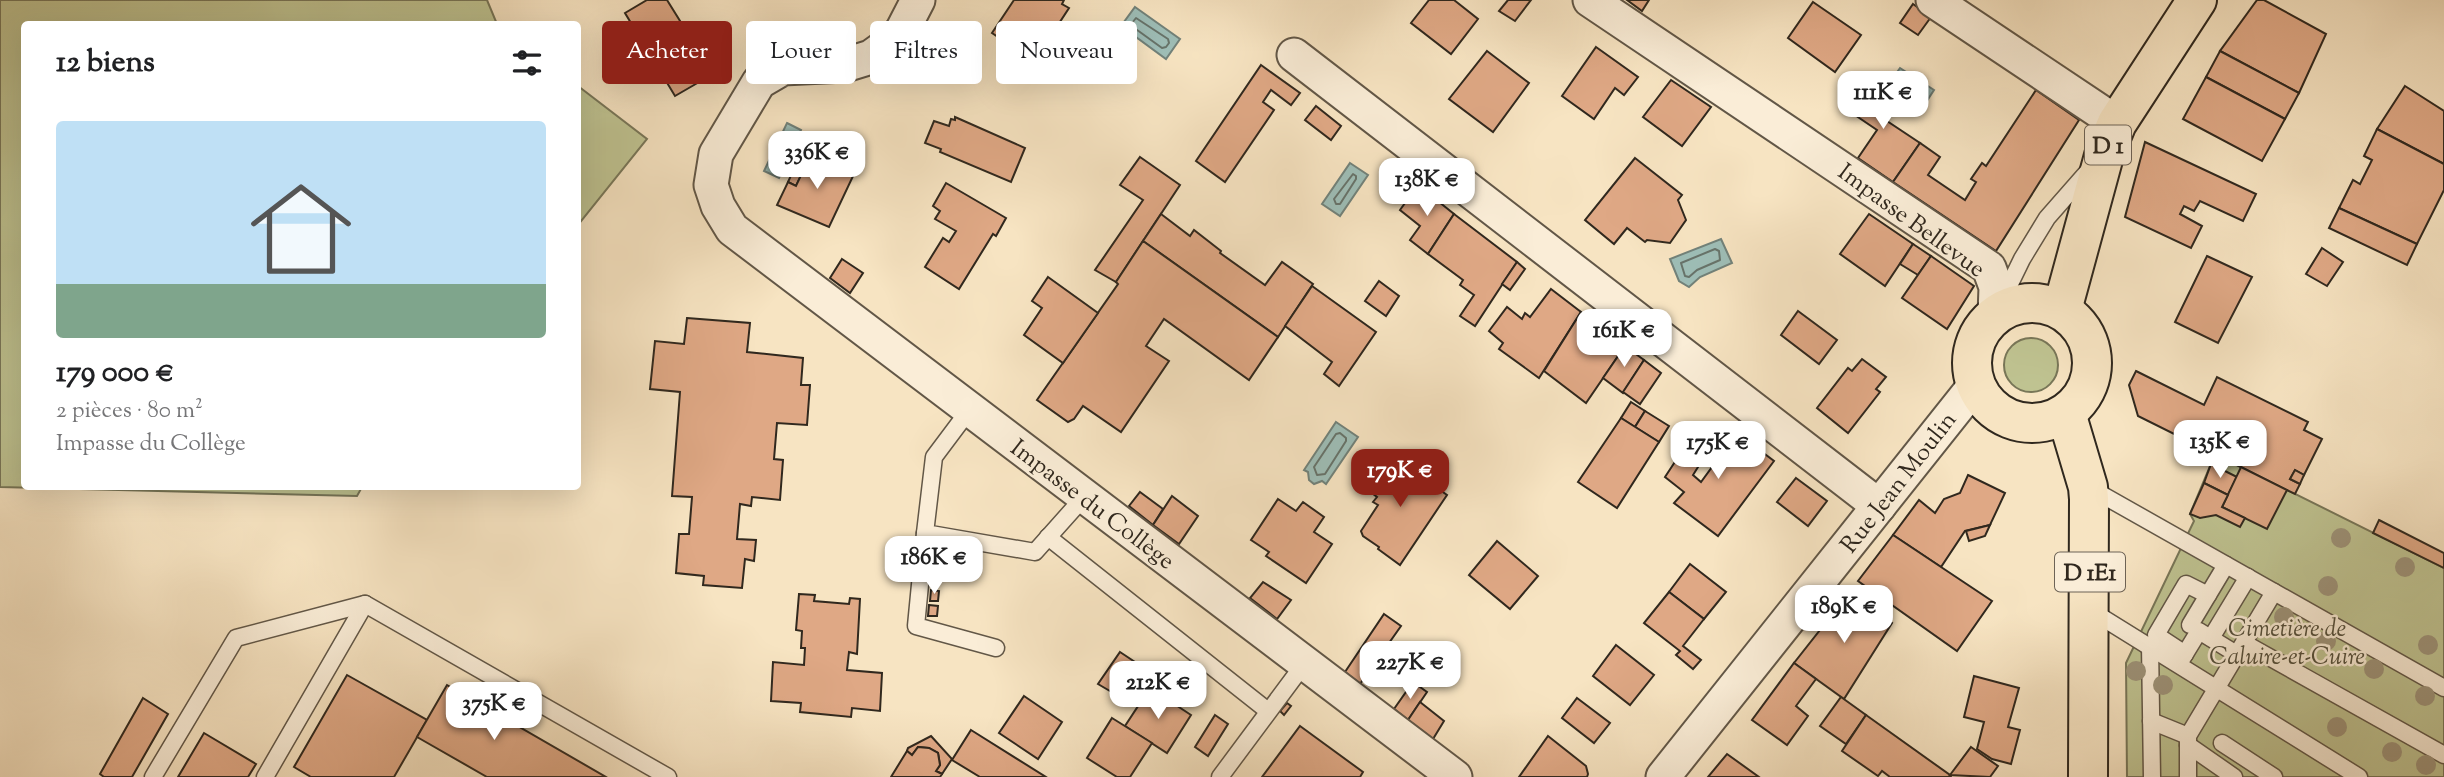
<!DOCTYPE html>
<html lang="fr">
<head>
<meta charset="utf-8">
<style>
  body { margin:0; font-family:"Sorts Mill Goudy",serif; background:#f6f6f6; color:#202124; height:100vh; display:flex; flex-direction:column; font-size:26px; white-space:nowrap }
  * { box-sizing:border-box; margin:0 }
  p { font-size:23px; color:#757577 }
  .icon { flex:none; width:38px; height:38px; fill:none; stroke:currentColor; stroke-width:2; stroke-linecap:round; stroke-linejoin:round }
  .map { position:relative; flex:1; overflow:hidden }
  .panel { position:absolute; left:21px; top:21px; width:560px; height:469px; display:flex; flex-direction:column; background:#fff; border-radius:7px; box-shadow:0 7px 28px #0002 }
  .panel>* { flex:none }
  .top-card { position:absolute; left:602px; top:21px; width:665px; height:63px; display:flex; gap:14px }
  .price { position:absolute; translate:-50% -60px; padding:0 16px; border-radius:14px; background:#fff; color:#222; font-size:23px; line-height:46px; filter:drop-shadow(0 2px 4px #0008) }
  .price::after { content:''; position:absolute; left:50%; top:42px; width:21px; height:16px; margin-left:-10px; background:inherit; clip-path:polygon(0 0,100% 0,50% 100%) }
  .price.on { background:#8f2418; color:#fff }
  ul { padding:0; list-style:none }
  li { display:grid; align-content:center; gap:14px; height:371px; padding:0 35px }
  li span { display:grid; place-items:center; height:217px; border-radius:7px; color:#555 }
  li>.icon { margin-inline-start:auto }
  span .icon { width:126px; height:126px; fill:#fffc; stroke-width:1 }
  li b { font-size:30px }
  h2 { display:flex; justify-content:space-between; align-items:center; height:84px; padding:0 35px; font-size:30px }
  .pill { padding:0 24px; border-radius:7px; background:#fff; box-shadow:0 7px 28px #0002; font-size:24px; line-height:63px }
  .pill.on { background:#8f2418; color:#fff }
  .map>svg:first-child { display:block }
  .green { fill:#bfc391; stroke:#787658; stroke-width:2 }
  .water { fill:#9ebeb7; stroke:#72827a; stroke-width:2 }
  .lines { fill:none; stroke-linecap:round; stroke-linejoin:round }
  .shore { stroke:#67736a; stroke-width:2 }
  .building { fill:#dfa885; stroke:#30281e; stroke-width:2 }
  .lane-casing { stroke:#625747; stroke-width:19 }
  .street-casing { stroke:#625747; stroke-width:37 }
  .primary-casing { stroke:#30281e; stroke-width:42 }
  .lane { stroke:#faedd7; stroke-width:16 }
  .street { stroke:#faedd7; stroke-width:33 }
  .primary { stroke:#f7e4c2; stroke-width:38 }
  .tree { fill:#9d9278 }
  .labels { text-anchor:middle; stroke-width:5; stroke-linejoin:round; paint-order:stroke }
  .shield { fill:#faedd7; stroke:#6d6356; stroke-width:2 }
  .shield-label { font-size:23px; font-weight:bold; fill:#30281e }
  .street-label { font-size:24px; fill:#30281e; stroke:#faedd7 }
  .park-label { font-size:24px; font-style:italic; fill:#544f3b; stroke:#faedd7 }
</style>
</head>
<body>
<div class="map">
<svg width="2444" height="777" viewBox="0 0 2444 777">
  <rect width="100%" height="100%" fill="#f7e4c2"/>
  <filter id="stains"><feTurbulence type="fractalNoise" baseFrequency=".00286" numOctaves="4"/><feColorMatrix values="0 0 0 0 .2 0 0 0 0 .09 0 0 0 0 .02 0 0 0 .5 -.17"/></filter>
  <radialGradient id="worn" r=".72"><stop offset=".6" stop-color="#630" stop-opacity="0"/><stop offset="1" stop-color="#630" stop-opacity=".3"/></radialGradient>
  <g class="green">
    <path d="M0,0H487L497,24H24V486L362,487L357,496L0,487Z"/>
    <path d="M578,86L647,139L578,225Z"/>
    <circle cx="2031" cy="365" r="27"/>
    <path d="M2215,454L2444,568V777H2127L2126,663L2194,521L2190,514Z"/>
  </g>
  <g class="water">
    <path d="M1135,7L1180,39L1166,59L1121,26Z"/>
    <path d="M1900,68L1934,90L1923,107L1888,85Z"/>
    <path d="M787,123L801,130L779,178L764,171Z"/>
    <path d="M1350,163L1368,175L1340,216L1322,204Z"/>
    <path d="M1721,239L1732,263L1700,277L1689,287L1679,281L1670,259Z"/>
    <path d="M1336,422L1358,437L1326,484L1322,481L1314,484L1309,480L1308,472L1304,470Z"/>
  </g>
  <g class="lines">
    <g class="shore">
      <path d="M1136,18L1168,39L1169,43L1166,47L1162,48L1133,27L1132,23Z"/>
      <path d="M1353,174L1356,176V179L1340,204H1336L1334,199Z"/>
      <path d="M1715,249L1719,251L1720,260L1697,270L1689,277L1685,276L1681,263Z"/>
      <path d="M1340,433L1346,438V441L1325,474L1317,475L1314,467L1336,434Z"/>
    </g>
  </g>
  <g class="building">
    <path d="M647,0H667L713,74L675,96L625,13Z"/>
    <path d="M1014,0H1064L1062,4L1069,8L1054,31L1081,49L1062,80L992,33Z"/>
    <path d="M1429,0H1454L1478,19L1451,54L1411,23Z"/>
    <path d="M1508,0H1531L1515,21L1499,11Z"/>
    <path d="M1627,0H1649L1642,11Z"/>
    <path d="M2257,0H2264L2326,34L2299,93L2220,51Z"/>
    <path d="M1813,2L1861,35L1835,72L1788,38Z"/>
    <path d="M1913,4L1931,17L1918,35L1900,23Z"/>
    <path d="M1596,47L1638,77L1624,95L1615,88L1594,119L1562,96Z"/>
    <path d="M1487,51L1529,83L1493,132L1449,99Z"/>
    <path d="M2220,51L2299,93L2285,119L2206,77Z"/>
    <path d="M1261,65L1300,93L1291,105L1271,90L1263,102L1274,110L1225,182L1196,161Z"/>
    <path d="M1872,77L1900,96L1884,119L1920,143L1893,182L1858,158L1877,130L1849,111Z"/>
    <path d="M2206,77L2285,119L2262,161L2183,119Z"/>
    <path d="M1671,80L1711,107L1682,146L1643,117Z"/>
    <path d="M2405,86L2444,111V164L2377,129Z"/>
    <path d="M2036,90L2079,120L1996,251L1893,182L1920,143L1940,157L1928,175L1965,200L1976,182L1971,179L1982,163L1986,166Z"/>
    <path d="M1316,106L1341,126L1331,140L1305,120Z"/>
    <path d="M955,117L1025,148L1011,182L940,152L941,149L925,143L934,121L949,126L951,119L955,120Z"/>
    <path d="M2377,129L2444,164V190L2417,244L2339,208L2353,180L2360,184L2372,160L2364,156Z"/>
    <path d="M2145,142L2256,194L2243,221L2200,201L2194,211L2184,206L2180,214L2202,226L2191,248L2125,217Z"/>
    <path d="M802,151L811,154L796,186L788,182Z"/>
    <path d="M811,154L854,174L829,227L777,205L788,182L796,186Z"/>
    <path d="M1140,157L1180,185L1116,282L1095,270L1143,200L1120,185Z"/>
    <path d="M1635,158L1682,195L1678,200L1686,220L1670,243L1647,240L1645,242L1627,228L1614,244L1585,220Z"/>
    <path d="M946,183L1006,218L996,236L993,234L959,289L925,267L943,238L949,242L956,231L935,219L940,211L933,206Z"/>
    <path d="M1418,185L1454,214L1428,254L1410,240L1420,226L1400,210Z"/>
    <path d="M2339,208L2417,244L2407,265L2329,228Z"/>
    <path d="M1161,214L1190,236L1194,230L1221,251L1220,253L1265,285L1282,262L1313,284L1278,337L1143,241Z"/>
    <path d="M1454,214L1517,262L1475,326L1460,316L1474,295L1460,285L1463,280L1428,254Z"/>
    <path d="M1869,214L1913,244L1885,286L1840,254Z"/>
    <path d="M1143,241L1278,337L1249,380L1164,319L1146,346L1169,361L1121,432L1083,406L1074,419L1068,422L1037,400L1118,284L1116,282Z"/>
    <path d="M1913,244L1931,256L1918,275L1900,264Z"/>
    <path d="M2322,248L2343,262L2327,286L2306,274Z"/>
    <path d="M1931,256L1974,286L1947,329L1902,298Z"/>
    <path d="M2207,256L2252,277L2218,343L2175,322Z"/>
    <path d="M842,259L863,273L850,293L830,278Z"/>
    <path d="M1517,262L1525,269L1510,290L1502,284Z"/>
    <path d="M1048,277L1098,313L1063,363L1024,335L1042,308L1032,301Z"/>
    <path d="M1379,281L1399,296L1386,316L1365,301Z"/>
    <path d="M1312,286L1376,332L1339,386L1324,374L1332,362L1285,326Z"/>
    <path d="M1551,289L1581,312L1539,378L1499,349L1503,343L1489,331L1507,307L1522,319L1525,313L1530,317Z"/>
    <path d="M1798,311L1837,340L1819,364L1781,335Z"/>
    <path d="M1581,312L1625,346L1586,403L1544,371Z"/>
    <path d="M687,318L750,323L747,352L803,358L801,385H810L807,425L777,423L774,459L783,460L780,500L752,497L751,506L740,504L737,539L756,540L754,561L745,559L742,588L703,585L704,576L676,573L679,534H689L692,497L672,496L680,392L650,389L655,341L684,344Z"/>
    <path d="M1625,346L1644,360L1623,393L1603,378Z"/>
    <path d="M1862,359L1886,377L1876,389L1880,392L1848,433L1817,408L1848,368L1852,371Z"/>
    <path d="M1644,360L1661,373L1640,404L1623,392Z"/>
    <path d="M2136,371L2204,405L2217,377L2308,422L2304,430L2322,439L2304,475L2295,470L2290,479L2300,484L2295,494L2138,416L2129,385Z"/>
    <path d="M1631,402L1645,411L1635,427L1621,418Z"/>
    <path d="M1645,411L1669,426L1659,442L1635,427Z"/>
    <path d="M1621,418L1659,442L1617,508L1578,482Z"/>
    <path d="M1737,433L1774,461L1718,536L1674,503L1684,492L1665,477L1692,436L1710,448L1693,475L1701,482Z"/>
    <path d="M1391,455L1447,495L1400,565L1378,549L1379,547L1363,536L1361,531L1378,505L1373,502L1377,497L1368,490Z"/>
    <path d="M2211,464L2237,477L2228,495L2204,483Z"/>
    <path d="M2241,467L2287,490L2267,529L2222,507Z"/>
    <path d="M2295,470L2304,475L2300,484L2290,479Z"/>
    <path d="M1968,475L2005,493L1990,525L1965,531L1941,567L1893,535L1919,500L1935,513L1944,499L1960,493Z"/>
    <path d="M1796,478L1827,501L1808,526L1777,502Z"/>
    <path d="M2204,483L2228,495L2222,507L2245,518L2240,527L2216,515L2200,518L2190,514Z"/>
    <path d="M1140,492L1163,509L1153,525L1129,506Z"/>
    <path d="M1172,496L1198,516L1179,544L1153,525Z"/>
    <path d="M1278,499L1296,511L1303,502L1324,517L1314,532L1332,544L1306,583L1266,556L1269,552L1251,540Z"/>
    <path d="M2379,520L2444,553V568L2373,533Z"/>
    <path d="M1990,525L1985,536L1969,541L1966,531Z"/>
    <path d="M1893,535L1992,601L1957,651L1858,581Z"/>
    <path d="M1497,541L1538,576L1510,609L1469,575Z"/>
    <path d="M1690,564L1726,592L1704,619L1669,592Z"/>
    <path d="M1263,582L1291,600L1277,619L1250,598Z"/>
    <path d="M931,590L939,591L938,601H930Z"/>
    <path d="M1669,592L1704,619L1683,646L1701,660L1693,669L1676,655L1680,651L1644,623Z"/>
    <path d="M1850,592L1892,623L1844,699L1794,663Z"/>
    <path d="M799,594L815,595L814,601L849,604L850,598L860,599L857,654L849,652L847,670L882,673L880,711L852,708L851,717L800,712L801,703L771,701L773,662L804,665L805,648H801L802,631L796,630Z"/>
    <path d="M929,605L938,606L937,616H928Z"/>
    <path d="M1384,614L1401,626L1360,684L1345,672Z"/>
    <path d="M1616,645L1654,675L1630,705L1593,676Z"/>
    <path d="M1120,652L1135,662L1115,694L1098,684Z"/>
    <path d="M1794,663L1816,679L1796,706L1808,716L1787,745L1752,720Z"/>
    <path d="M347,675L427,720L394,777H311L294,767Z"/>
    <path d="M1974,676L2019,688L2008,727L2020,730L2011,764L1992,759L1977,749L1984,722L1964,717Z"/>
    <path d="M1413,682L1427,692L1408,720L1394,709Z"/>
    <path d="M447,685L606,777H487L417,737Z"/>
    <path d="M1150,688L1191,715L1167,753L1125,726Z"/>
    <path d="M1024,696L1062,722L1038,759L999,733Z"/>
    <path d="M1841,697L1866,715L1846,744L1820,726Z"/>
    <path d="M143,698L168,714L132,777H104L100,774Z"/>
    <path d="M1577,698L1610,723L1594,743L1562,718Z"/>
    <path d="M1420,702L1444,721L1433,739L1408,720Z"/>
    <path d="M1287,703L1291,706L1284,715L1280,711Z"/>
    <path d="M1215,715L1228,724L1208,756L1195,747Z"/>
    <path d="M1866,715L1950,775L1951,777H1890L1882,771L1878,776L1842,751Z"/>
    <path d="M1112,718L1152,743L1130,777H1117L1087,758Z"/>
    <path d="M1300,726L1363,772L1360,777H1262Z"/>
    <path d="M971,730L1046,777H980L952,760Z"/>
    <path d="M204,733L256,764L248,777H178Z"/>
    <path d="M931,736L952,759L942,774L936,771L940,765L938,753L929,748L918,747L912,755L907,751L908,748Z"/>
    <path d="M1548,736L1586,766L1588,774L1587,777H1519Z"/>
    <path d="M918,747L929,748L938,753L940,765L936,771L942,774L940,777H891L907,751L912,755Z"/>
    <path d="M1971,747L1998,766L1990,777L1950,775Z"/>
    <path d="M1727,754L1759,777H1708Z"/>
  </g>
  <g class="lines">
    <defs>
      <g id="lane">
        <path d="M2003,298L2022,259L2047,218L2090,169"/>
        <path d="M970,409L934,457L925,533L1035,552L1084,497"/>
        <path d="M2090,488L2444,688"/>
        <path d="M925,533L916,626L996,648"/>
        <path d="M1048,537L1268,711"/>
        <path d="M2090,610L2359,777"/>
        <path d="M2190,625L2226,565"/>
        <path d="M2211,638L2248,577"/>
        <path d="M2244,643L2444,755"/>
        <path d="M2150,645L2152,777"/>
        <path d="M2185,654L2156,635L2186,584L2208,595"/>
        <path d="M2180,662L2199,631L2238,655"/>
        <path d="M2151,721L2188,736"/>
        <path d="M2222,743L2274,777"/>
        <path d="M2188,745L2234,777"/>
        <path d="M153,777L236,638L365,604L668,777"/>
        <path d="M265,777L365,604"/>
        <path d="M1220,777L1304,664"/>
        <path d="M2188,777V736L2274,592"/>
      </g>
      <g id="street">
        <path d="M918,0L902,31L889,44L871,57L845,65L783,68L759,82L716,154L711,185L718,206L732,229L1455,777"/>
        <path d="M1590,0L1989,268L1996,287L1995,315"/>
        <path d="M1933,0L2117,123"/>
        <path d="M1294,55L1879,506"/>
        <path d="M1663,777L1976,384"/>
      </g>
      <g id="primary">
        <circle cx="2032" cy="363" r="60"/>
        <path d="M2062,310L2105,152L2117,123L2197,0"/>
        <path d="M2066,413L2088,487L2089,499L2088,777"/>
      </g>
    </defs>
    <use href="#lane" class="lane-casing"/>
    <use href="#street" class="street-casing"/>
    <use href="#primary" class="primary-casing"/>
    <use href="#lane" class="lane"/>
    <use href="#street" class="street"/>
    <use href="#primary" class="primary"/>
  </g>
  <g class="tree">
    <circle cx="2341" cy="538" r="10"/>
    <circle cx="2405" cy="567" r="10"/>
    <circle cx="2328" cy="586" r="10"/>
    <circle cx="2284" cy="617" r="10"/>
    <circle cx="2326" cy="641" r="10"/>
    <circle cx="2428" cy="645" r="10"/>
    <circle cx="2374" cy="669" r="10"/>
    <circle cx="2136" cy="671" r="10"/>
    <circle cx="2163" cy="685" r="10"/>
    <circle cx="2425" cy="696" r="10"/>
    <circle cx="2337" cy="727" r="10"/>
    <circle cx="2392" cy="752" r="10"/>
    <circle cx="2426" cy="765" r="10"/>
  </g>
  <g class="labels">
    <g class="shield">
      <rect x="2085" y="125.5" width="46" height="39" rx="5"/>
      <rect x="2055" y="552.5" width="70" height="39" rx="5"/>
    </g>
    <g class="shield-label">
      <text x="2108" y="153">D 1</text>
      <text x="2090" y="580">D 1E1</text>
    </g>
    <g class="street-label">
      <text transform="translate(1912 220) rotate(36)" y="8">Impasse Bellevue</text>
      <text transform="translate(1898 482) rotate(-52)" y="8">Rue Jean Moulin</text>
      <text transform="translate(1093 504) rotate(37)" y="8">Impasse du Collège</text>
    </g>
    <g class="park-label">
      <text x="2287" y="636">Cimetière de<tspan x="2287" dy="28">Caluire-et-Cuire</tspan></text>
    </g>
  </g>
  <rect width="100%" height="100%" filter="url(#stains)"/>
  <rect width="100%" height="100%" fill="url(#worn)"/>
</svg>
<b class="price" style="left:1883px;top:131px">111K €</b>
<b class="price" style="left:817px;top:191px">336K €</b>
<b class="price" style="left:1427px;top:218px">138K €</b>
<b class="price" style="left:1624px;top:369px">161K €</b>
<b class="price" style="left:2220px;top:480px">135K €</b>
<b class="price" style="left:1718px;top:481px">175K €</b>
<b class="price on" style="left:1400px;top:509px">179K €</b>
<b class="price" style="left:934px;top:596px">186K €</b>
<b class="price" style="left:1844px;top:645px">189K €</b>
<b class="price" style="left:1410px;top:701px">227K €</b>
<b class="price" style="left:1158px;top:721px">212K €</b>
<b class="price" style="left:494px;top:742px">375K €</b>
<div class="top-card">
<a class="pill on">Acheter</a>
<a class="pill">Louer</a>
<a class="pill">Filtres</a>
<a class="pill">Nouveau</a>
</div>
<section class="panel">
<h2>12 biens<svg class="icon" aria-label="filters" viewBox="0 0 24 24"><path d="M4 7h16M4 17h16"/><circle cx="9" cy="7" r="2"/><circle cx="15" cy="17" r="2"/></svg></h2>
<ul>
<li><span style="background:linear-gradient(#bfe0f5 75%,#7fa58c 0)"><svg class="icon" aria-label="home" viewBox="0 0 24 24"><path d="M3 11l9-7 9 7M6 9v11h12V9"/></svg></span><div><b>179 000 €</b><p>2 pièces · 80 m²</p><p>Impasse du Collège</p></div></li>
</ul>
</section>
</div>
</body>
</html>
